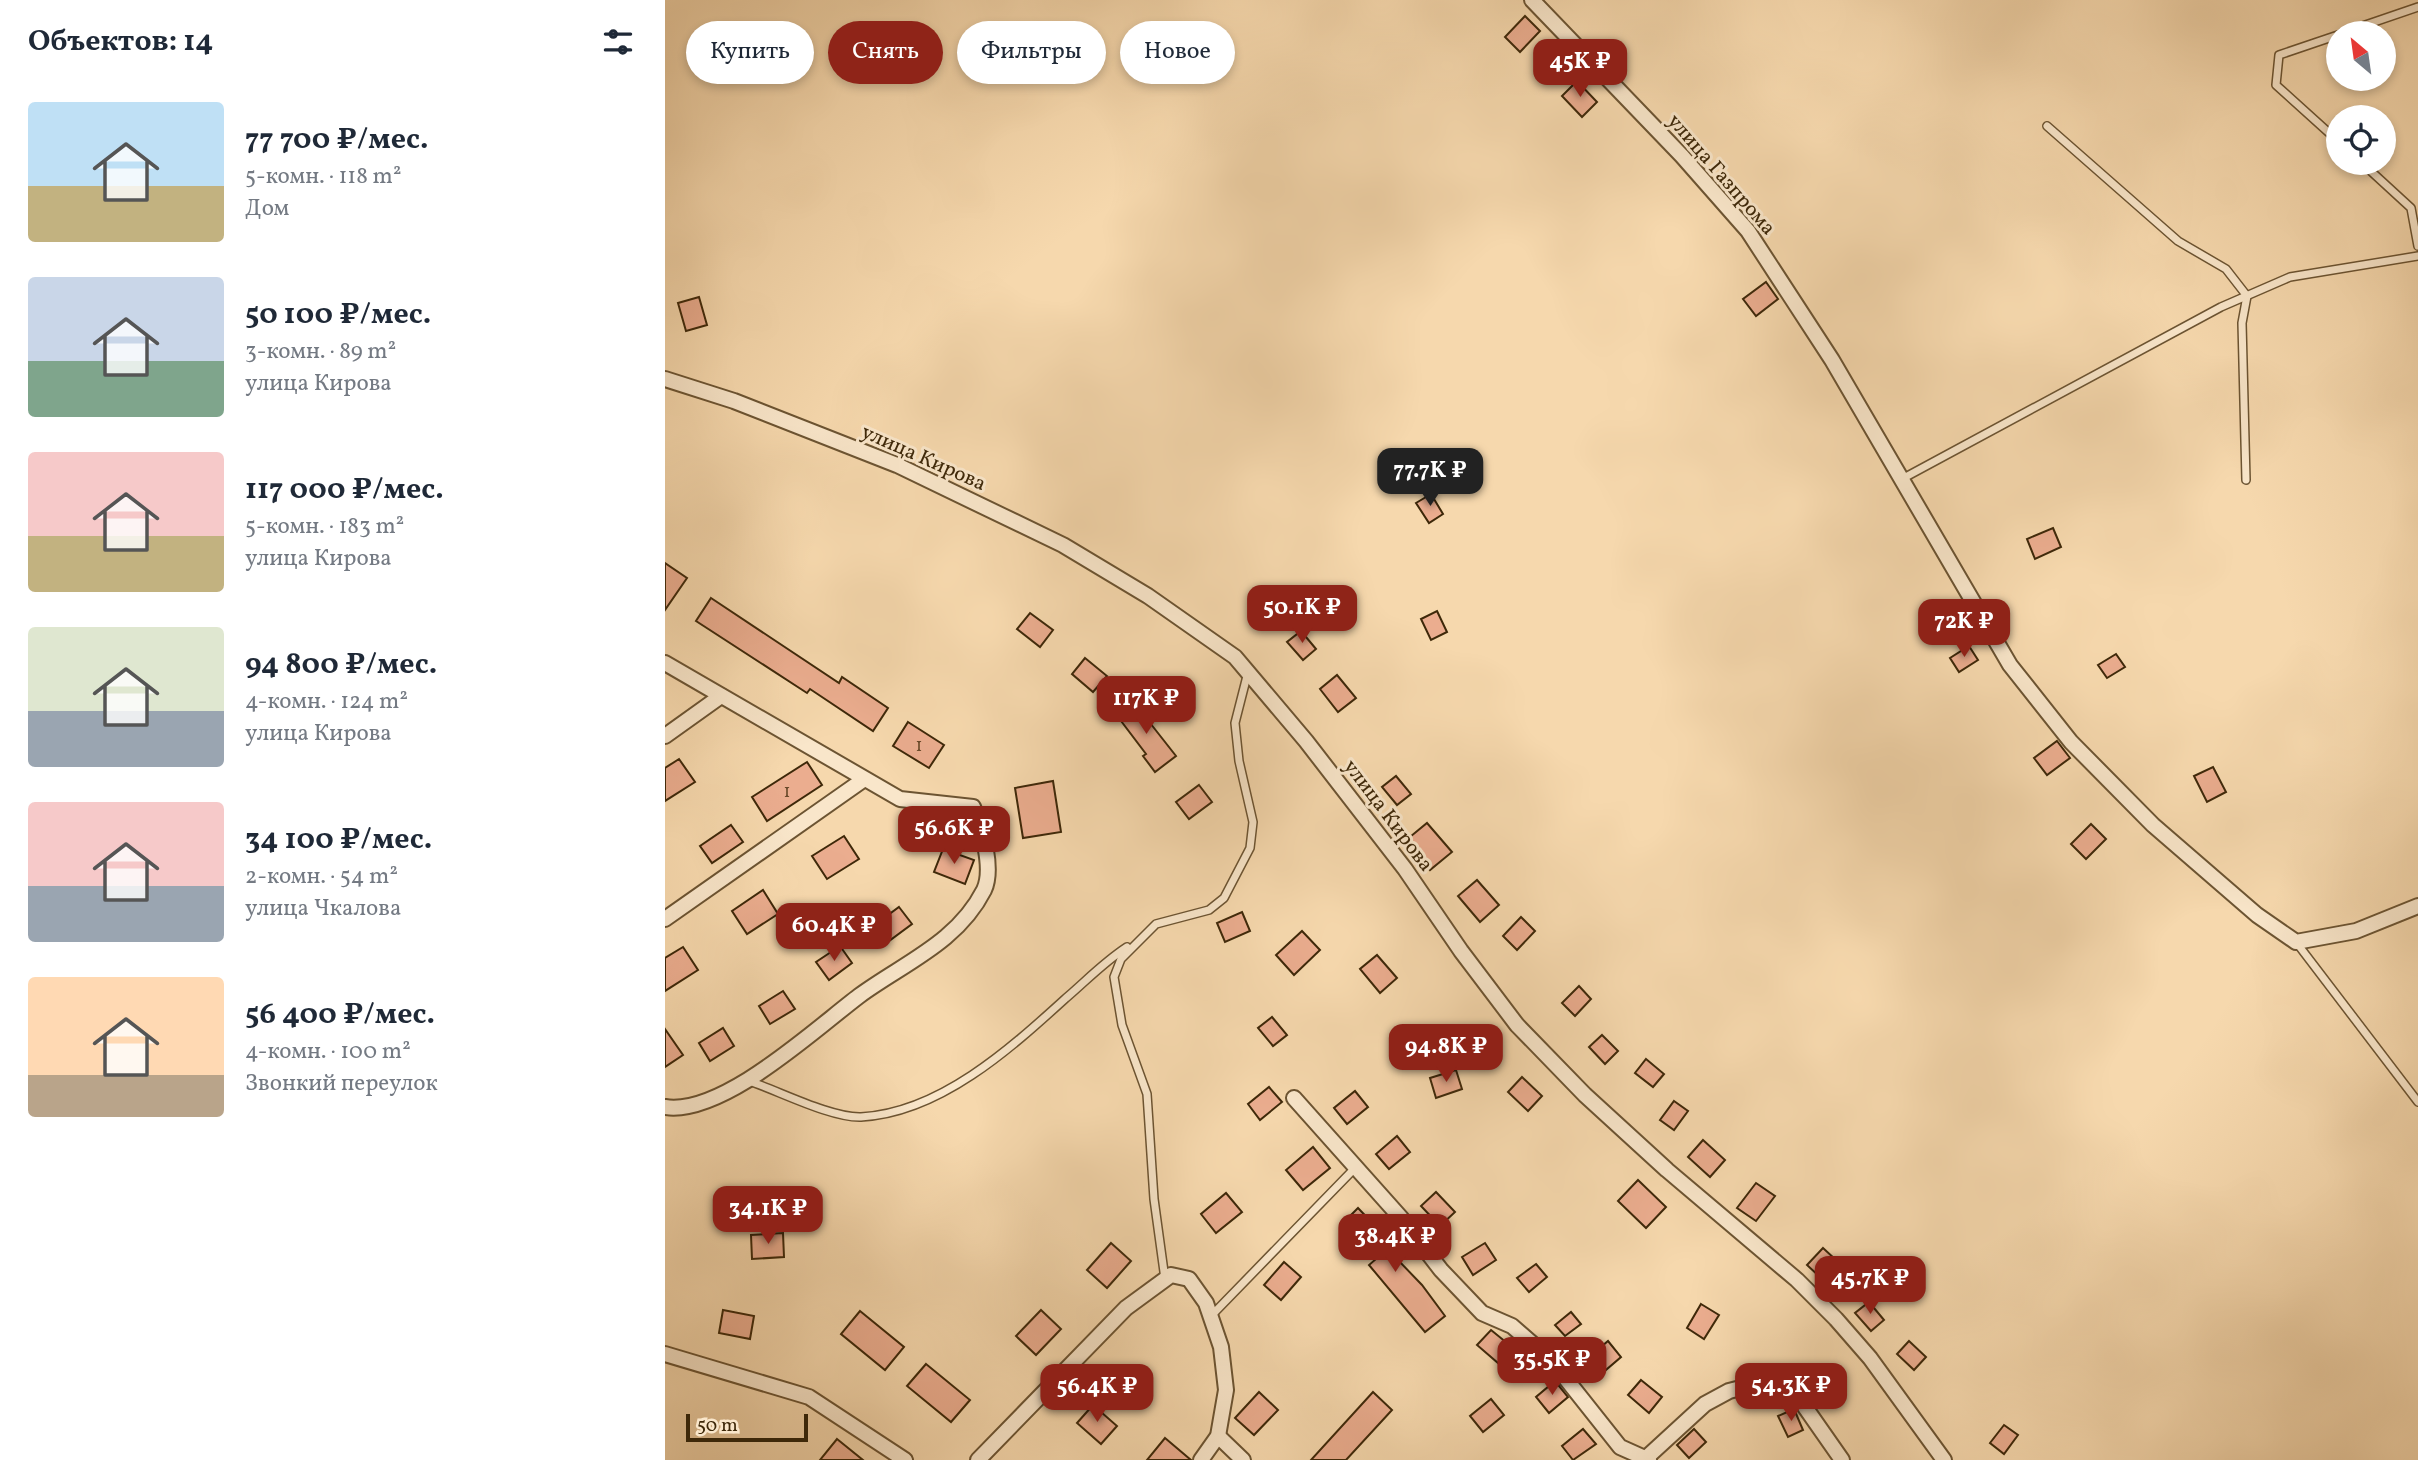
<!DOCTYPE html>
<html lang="ru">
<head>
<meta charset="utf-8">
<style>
  body { margin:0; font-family:Vollkorn,serif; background:#f2f2f3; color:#1f2937; height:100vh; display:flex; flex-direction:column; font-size:26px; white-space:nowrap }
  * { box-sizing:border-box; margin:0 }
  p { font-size:23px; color:#747a83 }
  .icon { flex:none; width:38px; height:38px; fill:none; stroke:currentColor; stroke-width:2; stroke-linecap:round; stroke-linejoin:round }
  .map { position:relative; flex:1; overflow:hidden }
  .details { display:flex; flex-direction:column; background:#fff; width:665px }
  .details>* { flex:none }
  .hud { position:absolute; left:21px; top:21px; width:665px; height:63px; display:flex; gap:14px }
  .needle { width:46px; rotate:331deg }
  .controls { position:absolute; left:1661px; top:21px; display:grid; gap:14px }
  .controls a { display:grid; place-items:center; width:70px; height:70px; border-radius:50%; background:#fff; box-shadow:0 4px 10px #0003; font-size:35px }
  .scale { position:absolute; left:21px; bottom:18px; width:122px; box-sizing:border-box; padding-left:7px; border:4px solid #3e2809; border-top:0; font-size:19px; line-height:24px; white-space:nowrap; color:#3e2809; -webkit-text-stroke:5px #f9e6ca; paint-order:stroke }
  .price { position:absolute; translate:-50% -60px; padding:0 16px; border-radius:14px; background:#8f2418; color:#fff; font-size:23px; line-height:46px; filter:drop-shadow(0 2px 4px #0008) }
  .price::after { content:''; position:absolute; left:50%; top:42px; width:21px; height:16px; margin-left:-10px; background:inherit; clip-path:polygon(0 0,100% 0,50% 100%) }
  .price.selected { background:#222; color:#fff }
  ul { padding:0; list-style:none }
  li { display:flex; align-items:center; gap:21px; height:175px; padding:0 28px }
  li span { display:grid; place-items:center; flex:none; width:196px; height:140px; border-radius:7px; color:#555 }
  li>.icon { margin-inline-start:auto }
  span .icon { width:84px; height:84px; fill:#fffc; stroke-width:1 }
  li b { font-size:30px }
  h2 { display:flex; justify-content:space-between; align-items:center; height:84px; padding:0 28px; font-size:30px }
  .pill { padding:0 24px; border-radius:32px; background:#fff; box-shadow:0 4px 10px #0003; font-size:24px; line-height:63px }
  .pill.selected { background:#8f2418; color:#fff }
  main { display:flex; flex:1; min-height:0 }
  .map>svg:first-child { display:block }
  .building { fill:#ebad8f; stroke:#3e2809; stroke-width:2 }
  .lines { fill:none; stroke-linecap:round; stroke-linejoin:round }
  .lane-casing { stroke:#6c5432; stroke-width:10 }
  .street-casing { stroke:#6c5432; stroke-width:18 }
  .lane { stroke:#f9e6ca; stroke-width:7 }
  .street { stroke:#f9e6ca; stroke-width:14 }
  .labels { text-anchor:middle; stroke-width:6; stroke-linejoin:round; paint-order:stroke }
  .number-label { font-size:18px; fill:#69492a }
  .street-label { font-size:21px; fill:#3e2809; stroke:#f9e6ca }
</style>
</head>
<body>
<main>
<section class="details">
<h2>Объектов: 14<svg class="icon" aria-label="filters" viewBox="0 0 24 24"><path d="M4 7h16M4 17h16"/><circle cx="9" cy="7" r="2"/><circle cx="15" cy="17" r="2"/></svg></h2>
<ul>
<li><span style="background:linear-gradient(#bfe0f5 60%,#c2b280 0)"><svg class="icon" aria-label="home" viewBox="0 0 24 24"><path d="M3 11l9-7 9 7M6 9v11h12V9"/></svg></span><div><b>77 700 ₽/мес.</b><p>5-комн. · 118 m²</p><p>Дом</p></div></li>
<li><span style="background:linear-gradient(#c9d6e8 60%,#7fa58c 0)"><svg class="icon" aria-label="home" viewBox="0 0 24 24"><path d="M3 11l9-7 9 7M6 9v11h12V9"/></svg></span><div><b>50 100 ₽/мес.</b><p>3-комн. · 89 m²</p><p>улица Кирова</p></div></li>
<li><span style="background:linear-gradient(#f6c9c9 60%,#c2b280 0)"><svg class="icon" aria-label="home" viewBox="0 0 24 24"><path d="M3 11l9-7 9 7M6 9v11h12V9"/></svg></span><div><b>117 000 ₽/мес.</b><p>5-комн. · 183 m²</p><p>улица Кирова</p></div></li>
<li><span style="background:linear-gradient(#dfe7d0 60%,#9aa5b1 0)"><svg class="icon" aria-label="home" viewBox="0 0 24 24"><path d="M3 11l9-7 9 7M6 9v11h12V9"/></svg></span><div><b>94 800 ₽/мес.</b><p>4-комн. · 124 m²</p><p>улица Кирова</p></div></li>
<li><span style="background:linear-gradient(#f6c9c9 60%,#9aa5b1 0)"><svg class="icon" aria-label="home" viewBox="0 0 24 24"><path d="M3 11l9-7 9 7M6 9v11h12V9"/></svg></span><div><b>34 100 ₽/мес.</b><p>2-комн. · 54 m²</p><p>улица Чкалова</p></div></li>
<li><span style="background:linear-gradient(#ffd9b3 70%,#b9a48a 0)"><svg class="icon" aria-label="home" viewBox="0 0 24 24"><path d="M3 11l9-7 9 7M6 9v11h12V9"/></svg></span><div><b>56 400 ₽/мес.</b><p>4-комн. · 100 m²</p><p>Звонкий переулок</p></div></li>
</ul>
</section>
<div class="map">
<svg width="1753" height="1460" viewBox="0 0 1753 1460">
  <rect width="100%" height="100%" fill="#f6d8ad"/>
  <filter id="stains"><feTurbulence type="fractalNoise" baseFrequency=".00286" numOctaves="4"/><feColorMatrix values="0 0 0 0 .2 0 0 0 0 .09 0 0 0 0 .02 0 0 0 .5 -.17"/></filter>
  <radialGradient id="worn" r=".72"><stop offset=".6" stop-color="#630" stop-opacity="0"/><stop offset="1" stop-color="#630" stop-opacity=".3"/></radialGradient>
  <g class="building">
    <path d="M860,16L875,31L855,52L840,37Z"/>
    <path d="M912,81L932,102L917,117L897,96Z"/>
    <path d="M1101,282L1113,299L1091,316L1078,299Z"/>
    <path d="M34,297L42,325L21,331L13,303Z"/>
    <path d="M766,494L778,514L764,523L751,503Z"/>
    <path d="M1388,528L1396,547L1370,559L1362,539Z"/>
    <path d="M0,563L22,578L0,610Z"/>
    <path d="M46,598L174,683L177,677L223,708L208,731L145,689L142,693L31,621Z"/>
    <path d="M772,611L782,632L766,640L756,619Z"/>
    <path d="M365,613L388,630L375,647L352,629Z"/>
    <path d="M636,631L651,649L638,660L622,642Z"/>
    <path d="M1304,646L1313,660L1294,672L1285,658Z"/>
    <path d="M1451,654L1460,667L1442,678L1433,665Z"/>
    <path d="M420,658L442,676L428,692L407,674Z"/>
    <path d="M672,675L691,698L673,712L655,689Z"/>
    <path d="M467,700L511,756L490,772L478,756L481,754L450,713Z"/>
    <path d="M243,722L279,745L264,768L228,746Z"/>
    <path d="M1392,741L1405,758L1382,775L1369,758Z"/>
    <path d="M14,759L30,782L0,801V768Z"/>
    <path d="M142,762L157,785L102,821L87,797Z"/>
    <path d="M1548,767L1561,792L1542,802L1529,776Z"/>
    <path d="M731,776L746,794L732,805L717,787Z"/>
    <path d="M388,781L396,832L358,838L350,788Z"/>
    <path d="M534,785L547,802L524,819L511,802Z"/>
    <path d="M762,823L787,852L765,870L740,841Z"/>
    <path d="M1426,824L1441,839L1421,859L1406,844Z"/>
    <path d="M66,825L78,842L47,863L35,846Z"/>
    <path d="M179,836L194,859L162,879L147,856Z"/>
    <path d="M278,849L309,860L300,884L269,872Z"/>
    <path d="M812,880L834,905L815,922L793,896Z"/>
    <path d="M98,890L113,914L82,934L67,911Z"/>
    <path d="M234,907L247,924L224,941L211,924Z"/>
    <path d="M577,912L585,931L560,942L552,923Z"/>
    <path d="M856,917L870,931L852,950L838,936Z"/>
    <path d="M637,931L655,950L629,975L611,955Z"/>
    <path d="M175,946L187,963L164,980L151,962Z"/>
    <path d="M18,947L33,970L0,991V958Z"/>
    <path d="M712,955L732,978L715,993L695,969Z"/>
    <path d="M914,986L926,999L910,1016L897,1003Z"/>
    <path d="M118,991L130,1009L105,1024L94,1006Z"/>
    <path d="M607,1017L622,1035L608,1046L593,1028Z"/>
    <path d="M58,1028L69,1046L45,1061L34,1043Z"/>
    <path d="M0,1029L18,1055L0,1067Z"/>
    <path d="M937,1035L953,1051L940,1064L924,1047Z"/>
    <path d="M981,1059L999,1074L988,1087L970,1073Z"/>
    <path d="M791,1070L797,1089L771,1098L765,1078Z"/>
    <path d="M857,1077L877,1096L863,1111L843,1092Z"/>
    <path d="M604,1087L617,1102L595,1120L583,1104Z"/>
    <path d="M690,1091L703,1107L682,1124L669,1108Z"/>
    <path d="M1009,1101L1023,1111L1009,1130L995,1120Z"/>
    <path d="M732,1136L745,1152L724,1169L711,1154Z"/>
    <path d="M1038,1140L1060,1160L1045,1177L1023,1157Z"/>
    <path d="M648,1147L665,1168L638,1190L621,1170Z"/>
    <path d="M973,1180L1001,1207L981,1228L953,1201Z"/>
    <path d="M1091,1183L1110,1196L1091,1221L1072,1208Z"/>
    <path d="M771,1192L790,1212L775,1226L756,1206Z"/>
    <path d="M561,1193L577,1212L551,1233L536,1214Z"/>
    <path d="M693,1208L713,1229L708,1234L757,1285L780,1316L760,1332L704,1265L711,1259L678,1223Z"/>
    <path d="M118,1233L119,1257L87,1259L86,1235Z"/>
    <path d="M446,1243L466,1261L442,1288L422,1270Z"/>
    <path d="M820,1243L831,1260L808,1275L797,1257Z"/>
    <path d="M1158,1248L1171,1260L1155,1277L1142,1265Z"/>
    <path d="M619,1262L636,1277L616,1300L599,1285Z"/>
    <path d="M871,1264L882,1277L864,1292L852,1278Z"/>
    <path d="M1204,1302L1219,1320L1206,1331L1190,1313Z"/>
    <path d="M1036,1304L1054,1315L1039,1339L1022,1328Z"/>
    <path d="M58,1310L89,1316L85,1339L54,1333Z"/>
    <path d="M376,1310L396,1329L371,1355L351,1336Z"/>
    <path d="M195,1311L239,1347L220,1370L176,1334Z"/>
    <path d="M906,1312L916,1324L900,1336L890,1325Z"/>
    <path d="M826,1330L847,1347L833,1363L812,1345Z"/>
    <path d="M943,1341L956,1357L935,1375L922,1359Z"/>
    <path d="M1244,1341L1261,1357L1249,1370L1232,1354Z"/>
    <path d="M261,1364L305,1400L286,1422L242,1386Z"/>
    <path d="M976,1380L997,1397L984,1413L963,1395Z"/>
    <path d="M890,1381L903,1397L884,1413L871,1397Z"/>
    <path d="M594,1392L613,1410L589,1435L570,1418Z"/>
    <path d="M708,1392L727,1410L681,1460H646Z"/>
    <path d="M826,1399L839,1415L818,1432L805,1416Z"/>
    <path d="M428,1405L452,1426L436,1444L412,1423Z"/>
    <path d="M1129,1409L1138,1430L1123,1437L1113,1416Z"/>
    <path d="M1339,1425L1353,1435L1339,1454L1325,1443Z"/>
    <path d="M918,1429L931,1444L908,1460L897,1446Z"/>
    <path d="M1029,1429L1041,1442L1024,1458L1012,1445Z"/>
    <path d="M500,1438L526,1460H482Z"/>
    <path d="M172,1439L198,1460H155Z"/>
  </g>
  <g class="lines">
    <defs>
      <g id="lane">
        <path d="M1677,33L1753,7"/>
        <path d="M1673,35L1614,55L1611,85L1673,141"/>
        <path d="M1382,126L1513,241L1561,269L1582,296L1577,323L1581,480"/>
        <path d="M1697,163L1746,208L1753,246"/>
        <path d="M1235,480L1556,307L1625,277L1753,256"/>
        <path d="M1631,942L1753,1102"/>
        <path d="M84,1081C114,1091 166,1118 196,1117C275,1113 346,1048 401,998C422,980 439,962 462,947"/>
        <path d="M500,1279L489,1199L482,1094L457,1025L449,977L456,959L491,924L544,910L559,898L585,848L588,822L574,761L570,723L583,672"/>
        <path d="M546,1316L689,1169"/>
      </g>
      <g id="street">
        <path d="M867,0L1017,156L1083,231L1167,360L1345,665L1406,742L1488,825L1592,915L1631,942L1691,931L1753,906"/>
        <path d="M0,379L69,401L232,465L398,545L483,596L570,657L641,741L740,869L796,951L852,1025L920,1095L1002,1170L1132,1280L1171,1319L1205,1358L1279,1460"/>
        <path d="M0,663L235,799L308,807C317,827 329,869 319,890C292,943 239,963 194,996C149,1030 57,1116 0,1107"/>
        <path d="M0,736L56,696"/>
        <path d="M0,919L198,780"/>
        <path d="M629,1098L736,1218L776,1270L817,1313L847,1326L886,1360L955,1447L984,1460"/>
        <path d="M0,1354L144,1397L240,1460"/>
        <path d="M553,1436L578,1460"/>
        <path d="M313,1460L461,1308L506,1275L524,1279L541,1303L556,1347L561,1390L553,1436L536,1460"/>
        <path d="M979,1460L1040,1404L1064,1391L1119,1377L1177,1460"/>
      </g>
    </defs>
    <use href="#lane" class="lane-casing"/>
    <use href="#street" class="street-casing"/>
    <use href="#lane" class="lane"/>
    <use href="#street" class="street"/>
  </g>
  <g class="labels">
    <g class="number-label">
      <text x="254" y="751">1</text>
      <text x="122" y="797">1</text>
    </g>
    <g class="street-label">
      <text transform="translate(1057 174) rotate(49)" y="7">улица Газпрома</text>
      <text transform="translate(259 457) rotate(24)" y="7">улица Кирова</text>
      <text transform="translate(724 815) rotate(53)" y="7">улица Кирова</text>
    </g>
  </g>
  <rect width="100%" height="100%" filter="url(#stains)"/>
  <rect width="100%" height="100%" fill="url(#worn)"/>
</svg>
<div class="controls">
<a><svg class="needle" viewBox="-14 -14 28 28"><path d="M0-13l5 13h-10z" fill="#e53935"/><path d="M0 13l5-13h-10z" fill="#747a83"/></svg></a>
<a><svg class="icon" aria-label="locate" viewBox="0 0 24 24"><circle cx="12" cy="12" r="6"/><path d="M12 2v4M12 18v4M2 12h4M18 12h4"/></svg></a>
</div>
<div class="scale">50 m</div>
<b class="price" style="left:915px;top:99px">45K ₽</b>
<b class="price selected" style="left:765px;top:508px">77.7K ₽</b>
<b class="price" style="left:637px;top:645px">50.1K ₽</b>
<b class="price" style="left:1299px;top:659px">72K ₽</b>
<b class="price" style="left:481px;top:736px">117K ₽</b>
<b class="price" style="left:289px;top:866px">56.6K ₽</b>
<b class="price" style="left:169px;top:963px">60.4K ₽</b>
<b class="price" style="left:781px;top:1084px">94.8K ₽</b>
<b class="price" style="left:103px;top:1246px">34.1K ₽</b>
<b class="price" style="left:730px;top:1274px">38.4K ₽</b>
<b class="price" style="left:1205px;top:1316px">45.7K ₽</b>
<b class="price" style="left:887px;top:1397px">35.5K ₽</b>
<b class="price" style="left:1126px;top:1423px">54.3K ₽</b>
<b class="price" style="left:432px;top:1424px">56.4K ₽</b>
<div class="hud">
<a class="pill">Купить</a>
<a class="pill selected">Снять</a>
<a class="pill">Фильтры</a>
<a class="pill">Новое</a>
</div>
</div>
</main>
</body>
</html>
